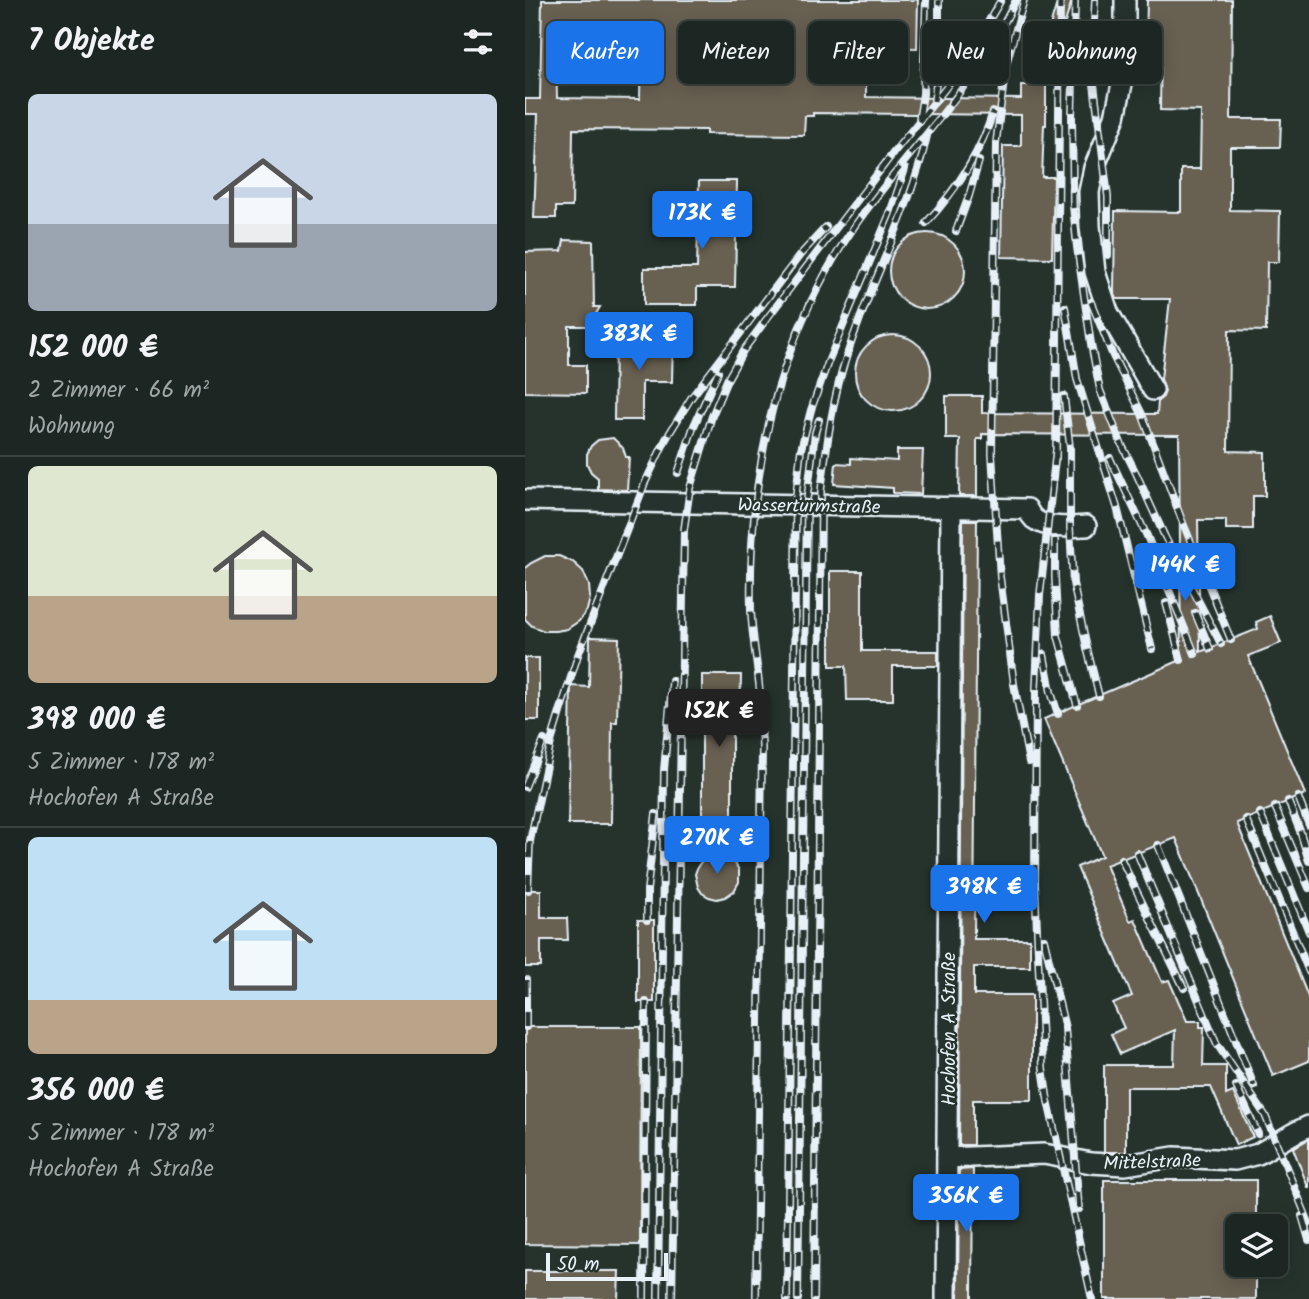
<!DOCTYPE html>
<html lang="de">
<head>
<meta charset="utf-8">
<style>
  body { margin:0; font-family:Kalam,sans-serif; background:#252e2a; color:#f1f3f6; height:100vh; display:flex; flex-direction:column; font-size:26px; white-space:nowrap }
  * { box-sizing:border-box; margin:0 }
  p { font-size:23px; color:#a0a5a5 }
  .icon { flex:none; width:38px; height:38px; fill:none; stroke:currentColor; stroke-width:2; stroke-linecap:round; stroke-linejoin:round }
  .map { position:relative; flex:1; overflow:hidden }
  .drawer { display:flex; flex-direction:column; background:#1c2622; width:525px }
  .drawer>* { flex:none }
  .top-card { position:absolute; left:21px; top:21px; width:658px; height:63px; display:flex; gap:14px }
  .controls { position:absolute; left:700px; top:1214px; display:grid; gap:14px }
  .controls a { display:grid; place-items:center; width:63px; height:63px; border-radius:10px; background:#1c2622; box-shadow:0 4px 18px #0003,0 0 0 2px #3a4340; font-size:35px }
  .scale { position:absolute; left:21px; bottom:18px; width:122px; box-sizing:border-box; padding-left:7px; border:4px solid #e8f1f8; border-top:0; font-size:19px; line-height:24px; white-space:nowrap; color:#e8f1f8; -webkit-text-stroke:5px #26332d; paint-order:stroke }
  .price { position:absolute; translate:-50% -60px; padding:0 16px; border-radius:7px; background:#1a73e8; color:#fff; font-size:23px; line-height:46px; filter:drop-shadow(0 2px 4px #0008) }
  .price::after { content:''; position:absolute; left:50%; top:42px; width:21px; height:16px; margin-left:-10px; background:inherit; clip-path:polygon(0 0,100% 0,50% 100%) }
  .price.on { background:#222; color:#fff }
  ul { padding:0; list-style:none }
  li { display:grid; align-content:center; gap:14px; height:371px; padding:0 28px }
  li+li { border-top:2px solid #3a4340 }
  li span { display:grid; place-items:center; height:217px; border-radius:10px; color:#555 }
  li>.icon { margin-inline-start:auto }
  span .icon { width:126px; height:126px; fill:#fffc; stroke-width:1 }
  li b { font-size:30px }
  h2 { display:flex; justify-content:space-between; align-items:center; height:84px; padding:0 28px; font-size:30px }
  .chip { padding:0 24px; border-radius:10px; background:#1c2622; box-shadow:0 4px 18px #0003,0 0 0 2px #3a4340; font-size:24px; line-height:63px }
  .chip.on { background:#1a73e8; color:#fff }
  main { display:flex; flex:1; min-height:0 }
  .map>svg:first-child { display:block }
  .building { fill:#686151; stroke:#e8f1f8; stroke-width:2; fill-rule:evenodd }
  .lines { fill:none; stroke-linecap:round; stroke-linejoin:round }
  .street-casing { stroke:#e8f1f8; stroke-width:24 }
  .street { stroke:#26332d; stroke-width:19 }
  .rail-casing { stroke:#e8f1f8; stroke-width:8 }
  .rail { stroke:#26332d; stroke-width:5; stroke-dasharray:16; stroke-linecap:butt }
  .labels { text-anchor:middle; stroke-width:5; stroke-linejoin:round; paint-order:stroke }
  .street-label { font-size:19px; fill:#e8f1f8; stroke:#26332d }
</style>
</head>
<body>
<main>
<section class="drawer">
<h2>7 Objekte<svg class="icon" aria-label="filters" viewBox="0 0 24 24"><path d="M4 7h16M4 17h16"/><circle cx="9" cy="7" r="2"/><circle cx="15" cy="17" r="2"/></svg></h2>
<ul>
<li><span style="background:linear-gradient(#c9d6e8 60%,#9aa5b1 0)"><svg class="icon" aria-label="home" viewBox="0 0 24 24"><path d="M3 11l9-7 9 7M6 9v11h12V9"/></svg></span><div><b>152 000 €</b><p>2 Zimmer · 66 m²</p><p>Wohnung</p></div></li>
<li><span style="background:linear-gradient(#dfe7d0 60%,#b9a48a 0)"><svg class="icon" aria-label="home" viewBox="0 0 24 24"><path d="M3 11l9-7 9 7M6 9v11h12V9"/></svg></span><div><b>398 000 €</b><p>5 Zimmer · 178 m²</p><p>Hochofen A Straße</p></div></li>
<li><span style="background:linear-gradient(#bfe0f5 75%,#b9a48a 0)"><svg class="icon" aria-label="home" viewBox="0 0 24 24"><path d="M3 11l9-7 9 7M6 9v11h12V9"/></svg></span><div><b>356 000 €</b><p>5 Zimmer · 178 m²</p><p>Hochofen A Straße</p></div></li>
</ul>
</section>
<div class="map">
<svg width="784" height="1299" viewBox="0 0 784 1299">
  <rect width="100%" height="100%" fill="#26332d"/>
  <filter id="ink" filterUnits="userSpaceOnUse"><feTurbulence type="fractalNoise" baseFrequency=".0143" numOctaves="2"/><feDisplacementMap in="SourceGraphic" scale="14" xChannelSelector="R" yChannelSelector="G"/><feConvolveMatrix kernelMatrix="1 2 1 2 8 2 1 2 1" color-interpolation-filters="sRGB"/></filter>
  <g filter="url(#ink)">
    <g class="building">
      <path d="M17,0H393L392,48L341,47V97L496,99V85H507L533,0H547L521,85V125H519L517,177H529L527,258L476,257L478,146H496V115L288,113V116H280L279,135L181,134V130L48,129L47,207H31V218H9L13,114H0V99H15ZM78,45H116L115,99L32,98L31,57H78Z"/>
      <path d="M622,0H707L706,119H756L755,147H705V210L755,211L754,262H742L741,331L704,330L703,451L740,452V496H728V529H701V520H673L675,652L733,629L731,622L745,616L756,643L723,656L780,794L712,823L784,999V1061L748,1076L651,838L581,865L605,921L610,919L637,982L644,980L662,1021H675V1027H679L678,1066H701V1095L708,1092L728,1137L711,1145L686,1087H601V1152H579V1065H649L650,1030L595,1054L586,1034L599,1028L588,1004L607,996L552,867L577,856L519,719L656,660L654,435L457,434V439H452V496H434L435,439H421V396H457V413L632,414L633,401L638,397L640,391L636,379L645,299H592L589,292L590,211L656,212V169H675L676,111L635,110L636,45L621,44Z"/>
      <path d="M174,181H212L210,287H172V305H119V268H172Z"/>
      <circle cx="402" cy="271" r="38"/>
      <path d="M39,240L68,241L69,307H75L64,326H44V365H61V393L0,392V252L37,251Z"/>
      <circle cx="368" cy="373" r="38"/>
      <path d="M90,337L148,338L147,382H117V420H89Z"/>
      <path d="M88,438L98,448L101,457H104L102,490L73,489V478L66,472L62,464V454L66,446L73,440Z"/>
      <path d="M372,450H398L396,494L368,493V488L309,484L311,463L326,464V458L372,461Z"/>
      <path d="M438,520H452L449,939H505V967H449V995H507V1100H448V1145H434Z"/>
      <path d="M20,556H34L48,562L58,571L64,585L65,598L62,610L54,621L42,629L31,631H19L7,626L0,619V568L6,563Z"/>
      <path d="M305,571H337V651H413V666H368V700H322L321,666H305Z"/>
      <path d="M65,637L94,638L92,722H87L86,824H43L46,686L64,687Z"/>
      <rect x="0" y="658" width="14" height="62"/>
      <path d="M177,675H216L215,722H207V831H177Z"/>
      <path d="M194,852L207,859L214,870V882L209,891L200,897L192,899L184,897L177,893L173,887L170,874L173,866L179,858Z"/>
      <path d="M0,890H16V918H42L43,940H16V967H0Z"/>
      <rect x="113" y="920" width="16" height="82"/>
      <path d="M0,1027H116L115,1245L0,1244Z"/>
      <path d="M784,1139V1187H783L768,1148Z"/>
      <path d="M448,1169L447,1299H433L434,1170Z"/>
      <path d="M579,1180H731V1227H712V1265H731V1299H579Z"/>
      <path d="M0,1271H94L93,1299H0Z"/>
    </g>
    <g class="lines">
      <defs>
        <g id="street">
          <path d="M600,0V47L597,84L590,117L569,168L564,192L565,226L570,272L583,312L628,390"/>
          <path d="M0,500L502,509C504,513 506,516 509,519C522,529 546,527 561,526"/>
          <path d="M422,1158L519,1154L566,1163L600,1165L649,1157L710,1160L733,1154L771,1132L784,1126"/>
          <path d="M421,1299L426,508"/>
        </g>
      </defs>
      <use href="#street" class="street-casing"/>
      <use href="#street" class="street"/>
      <defs>
        <g id="rail">
          <path d="M499,0L481,65L471,143L467,454L475,577L489,684L504,762"/>
          <path d="M550,0L547,118L548,205L552,247L566,344L575,390L596,443L611,473L640,537L696,644"/>
          <path d="M570,0L567,68L583,197V255"/>
          <path d="M409,101L414,57V0"/>
          <path d="M394,119L398,94L401,0"/>
          <path d="M401,223C431,190 455,155 468,112"/>
          <path d="M431,231L444,196L454,161"/>
          <path d="M566,302L588,356L617,414L656,518L706,640"/>
          <path d="M540,307L552,379L592,507L627,649"/>
          <path d="M539,396L545,448V527L548,583L562,648L574,696"/>
          <path d="M531,450L515,595L511,688L510,884L518,1068L523,1101L567,1299"/>
          <path d="M531,458L535,0"/>
          <path d="M585,458L622,536L670,654"/>
          <path d="M153,473L168,428L193,372"/>
          <path d="M530,539V577L533,636L552,705"/>
          <path d="M641,603L656,660"/>
          <path d="M670,613L685,649"/>
          <path d="M519,654L526,692L533,714"/>
          <path d="M0,787L19,740"/>
          <path d="M773,797L784,825"/>
          <path d="M763,801L775,831L784,861"/>
          <path d="M750,807L784,888"/>
          <path d="M735,813L784,932"/>
          <path d="M721,819L784,972"/>
          <path d="M633,845L729,1086"/>
          <path d="M612,853L692,1044L740,1115L784,1223"/>
          <path d="M596,859L659,988"/>
          <path d="M3,890L5,841L26,742L36,709L53,655L120,483L141,439L166,398L275,255L301,227"/>
          <path d="M122,920V890L131,814"/>
          <path d="M519,939L540,1028L554,1209"/>
          <path d="M1,980V1027"/>
          <path d="M711,1086L733,1134"/>
          <path d="M777,1216L784,1240"/>
          <path d="M119,1299L121,1002"/>
          <path d="M133,1299L139,770L147,681"/>
          <path d="M147,1299L159,530L165,488L187,416L202,380L218,351L240,321L369,152L420,89L445,53L476,0"/>
          <path d="M231,1299L237,747C236,730 236,712 235,695C233,666 227,638 226,610C223,473 252,338 331,224C370,169 417,120 454,65C468,44 480,22 491,0"/>
          <path d="M262,1299L271,495L276,449L286,410L303,362L365,213L380,169"/>
          <path d="M273,1299L282,499L290,433L294,420"/>
          <path d="M289,1299L296,491C302,445 307,399 322,355C346,281 385,212 402,136"/>
        </g>
      </defs>
      <use href="#rail" class="rail-casing"/>
      <use href="#rail" class="rail"/>
    </g>
  </g>
  <g class="labels">
    <g class="street-label">
      <text transform="translate(284 505) rotate(1)" y="7">Wasserturmstraße</text>
      <text transform="translate(423 1029) rotate(-90)" y="7">Hochofen A Straße</text>
      <text transform="translate(627 1161) rotate(-2)" y="7">Mittelstraße</text>
    </g>
  </g>
</svg>
<div class="controls">
<a><svg class="icon" aria-label="layers" viewBox="0 0 24 24"><path d="M12 4l9 5-9 5-9-5zM3 14l9 5 9-5"/></svg></a>
</div>
<div class="scale">50 m</div>
<b class="price" style="left:177px;top:251px">173K €</b>
<b class="price" style="left:114px;top:372px">383K €</b>
<b class="price" style="left:660px;top:603px">144K €</b>
<b class="price on" style="left:194px;top:749px">152K €</b>
<b class="price" style="left:192px;top:876px">270K €</b>
<b class="price" style="left:459px;top:925px">398K €</b>
<b class="price" style="left:441px;top:1234px">356K €</b>
<div class="top-card">
<a class="chip on">Kaufen</a>
<a class="chip">Mieten</a>
<a class="chip">Filter</a>
<a class="chip">Neu</a>
<a class="chip">Wohnung</a>
</div>
</div>
</main>
</body>
</html>
